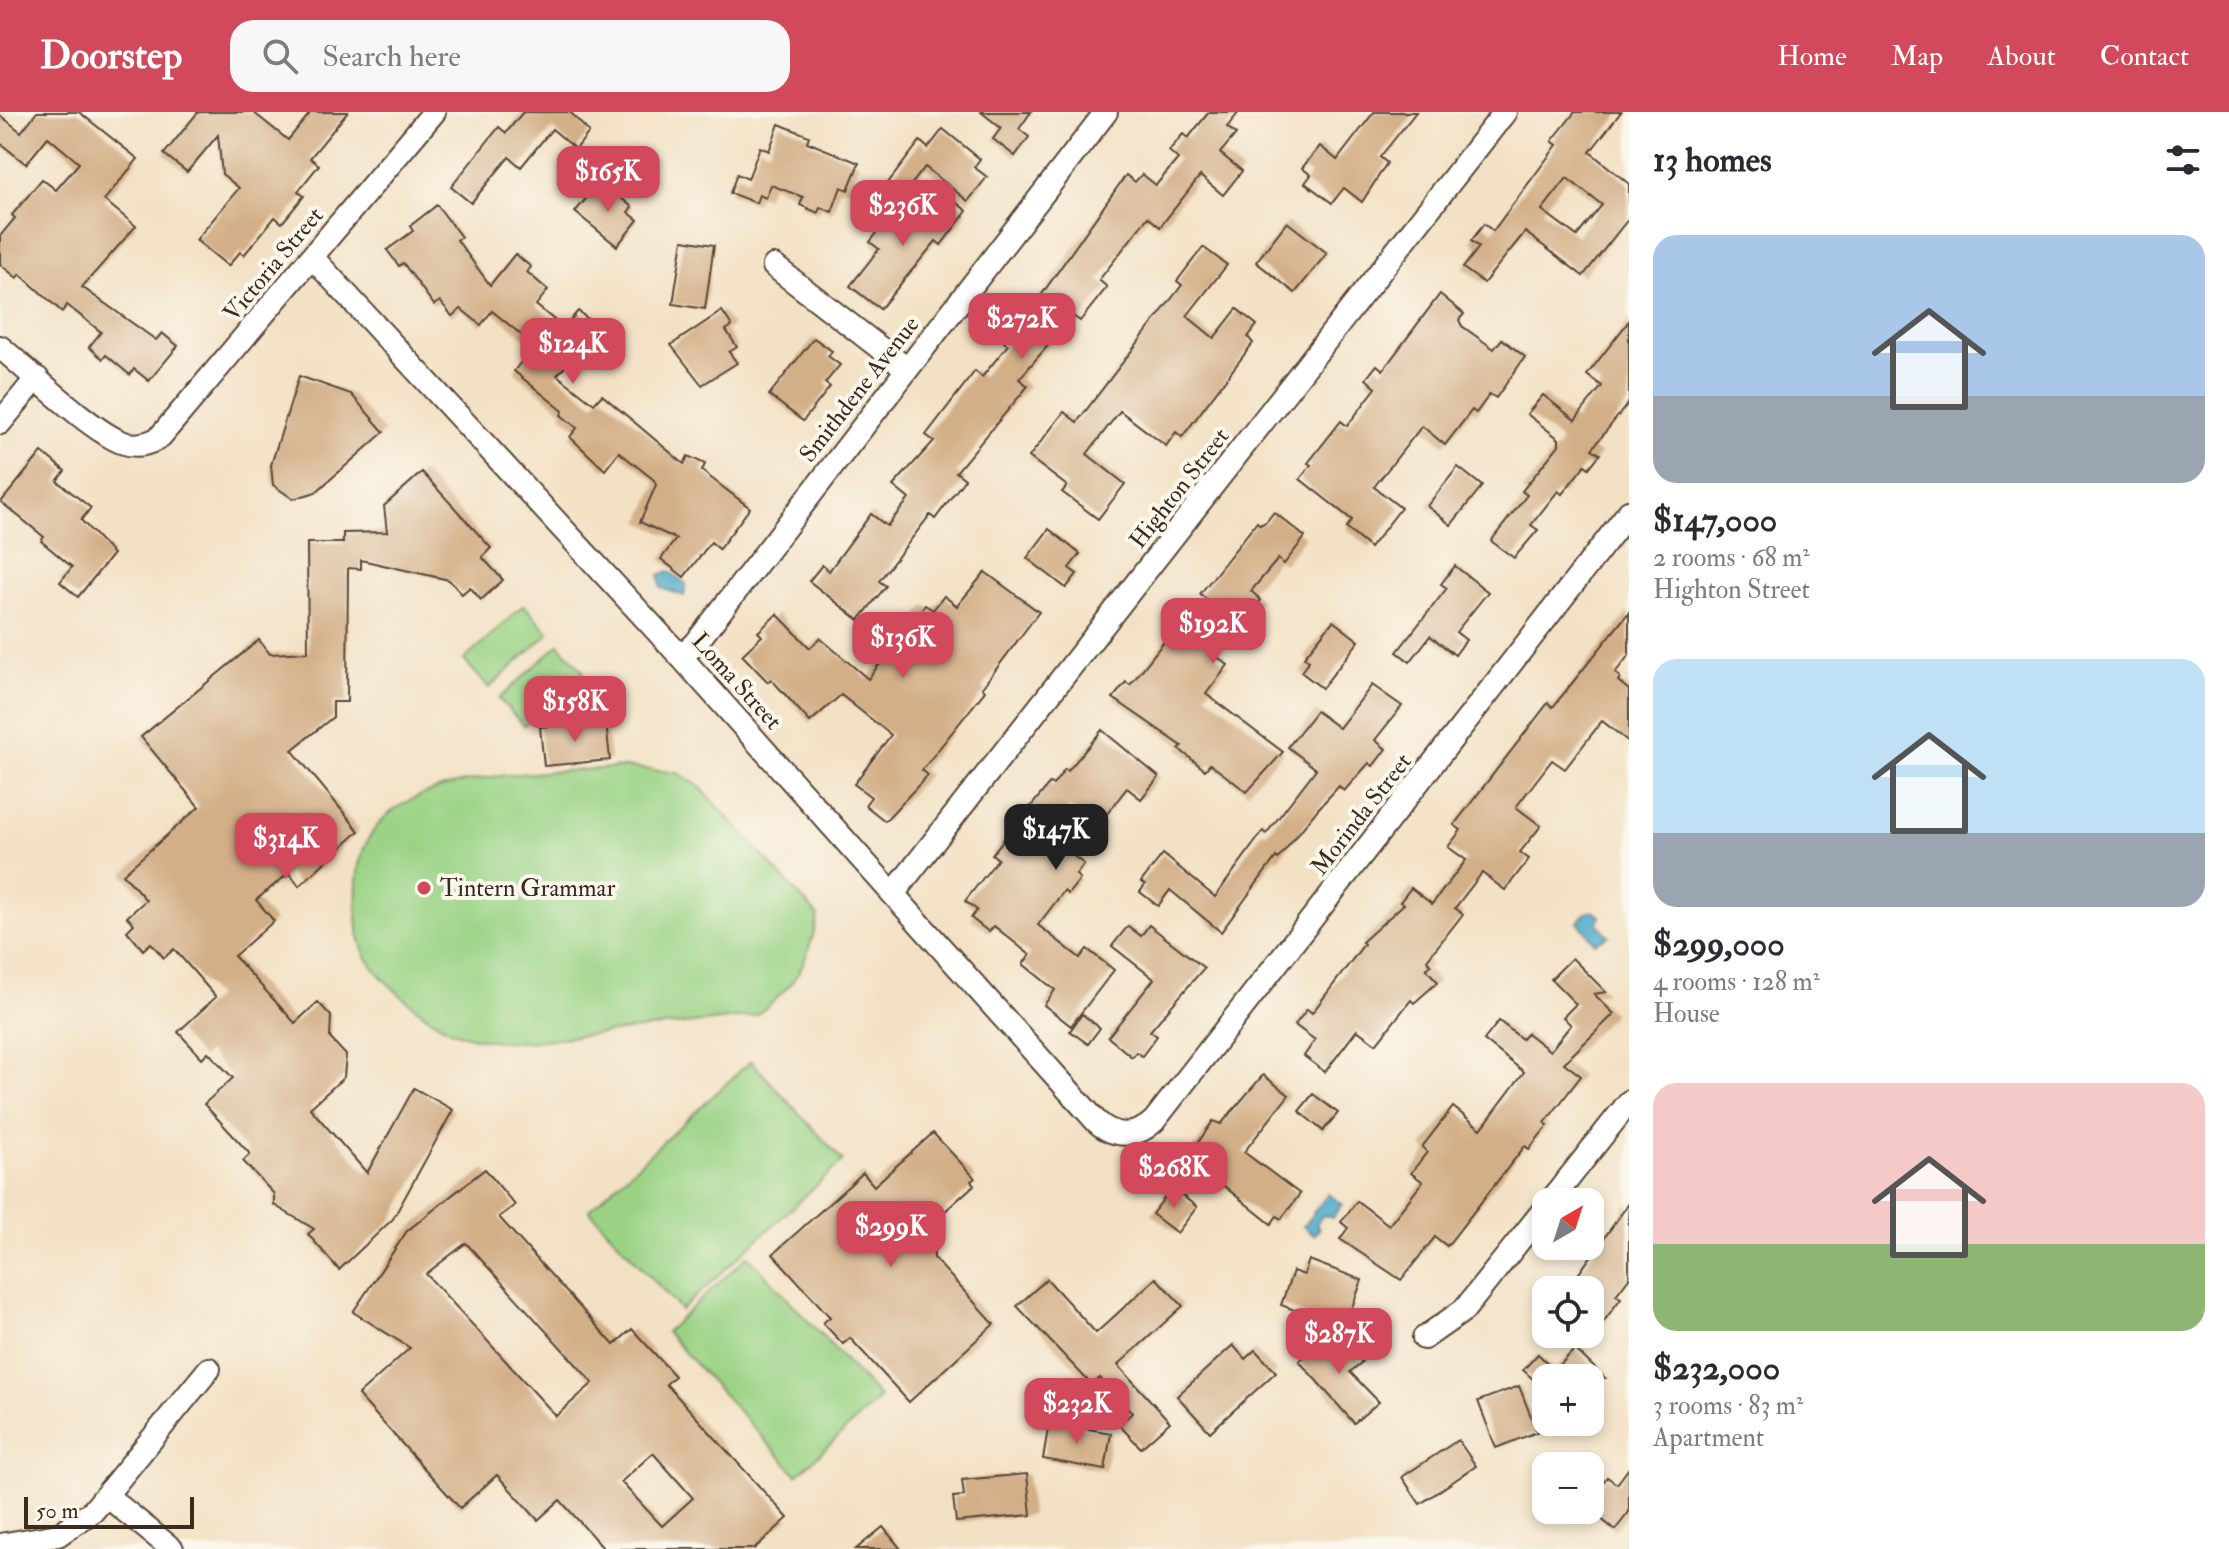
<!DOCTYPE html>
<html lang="en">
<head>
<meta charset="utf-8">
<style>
  body { margin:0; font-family:"IM FELL Double Pica",serif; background:#f7f7f7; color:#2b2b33; height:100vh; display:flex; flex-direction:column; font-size:30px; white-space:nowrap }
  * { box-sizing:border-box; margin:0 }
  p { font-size:26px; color:#7c7c81 }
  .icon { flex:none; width:44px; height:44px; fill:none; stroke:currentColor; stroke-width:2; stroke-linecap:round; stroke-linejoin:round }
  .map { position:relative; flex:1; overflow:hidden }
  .panel { display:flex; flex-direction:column; background:#fff; width:600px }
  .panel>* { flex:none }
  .needle { width:52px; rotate:39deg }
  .controls { position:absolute; left:1532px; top:1076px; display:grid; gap:16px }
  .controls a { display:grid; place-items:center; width:72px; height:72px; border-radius:16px; background:#fff; box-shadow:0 4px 12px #0003; font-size:40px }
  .scale { position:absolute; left:24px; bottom:20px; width:170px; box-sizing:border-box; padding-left:8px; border:4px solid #3b2a1e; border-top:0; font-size:22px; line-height:28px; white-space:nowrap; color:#3b2a1e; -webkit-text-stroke:6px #fbf7ec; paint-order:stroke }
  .price { position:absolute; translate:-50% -68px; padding:0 18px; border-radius:16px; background:#d1495b; color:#fff; font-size:26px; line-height:52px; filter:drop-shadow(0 2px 4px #0008) }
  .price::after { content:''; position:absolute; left:50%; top:48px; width:24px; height:18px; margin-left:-12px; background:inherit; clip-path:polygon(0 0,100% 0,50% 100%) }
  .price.current { background:#222; color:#fff }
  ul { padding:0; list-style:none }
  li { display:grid; align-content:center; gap:16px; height:424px; padding:0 24px }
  li span { display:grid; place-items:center; height:248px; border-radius:24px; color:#555 }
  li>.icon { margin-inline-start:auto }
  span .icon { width:144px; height:144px; fill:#fffc; stroke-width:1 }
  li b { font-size:34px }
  h2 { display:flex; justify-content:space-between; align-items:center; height:96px; padding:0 24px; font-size:34px }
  header { display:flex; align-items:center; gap:48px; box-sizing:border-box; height:112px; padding:0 40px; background:#d1495b; color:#fff }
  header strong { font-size:38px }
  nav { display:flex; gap:44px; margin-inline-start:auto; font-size:28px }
  .search { width:560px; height:72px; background:#f7f7f7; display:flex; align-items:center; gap:20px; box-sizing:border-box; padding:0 28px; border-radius:24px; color:#7c7c81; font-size:30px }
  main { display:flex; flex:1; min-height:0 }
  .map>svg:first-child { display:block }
  .green { fill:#9ad385; stroke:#6a7e52; stroke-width:2 }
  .water { fill:#4ca9ca; stroke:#446a74; stroke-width:2 }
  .building { fill:#d3af87; fill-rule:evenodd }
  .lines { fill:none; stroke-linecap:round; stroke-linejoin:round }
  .minor-casing { stroke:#574537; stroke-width:26 }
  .minor { stroke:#fff; stroke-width:22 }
  .poi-dot { fill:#d1495b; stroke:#fbf7ec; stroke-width:3 }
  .labels { text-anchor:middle; stroke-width:8; stroke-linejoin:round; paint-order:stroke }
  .street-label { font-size:24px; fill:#3b2a1e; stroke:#fbf7ec }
  .poi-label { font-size:24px; fill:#3b2a1e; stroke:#fbf7ec; text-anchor:start }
</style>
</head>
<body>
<header>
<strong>Doorstep</strong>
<div class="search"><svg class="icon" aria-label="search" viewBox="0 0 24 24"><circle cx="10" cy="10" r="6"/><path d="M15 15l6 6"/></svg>Search here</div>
<nav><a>Home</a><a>Map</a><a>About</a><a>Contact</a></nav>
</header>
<main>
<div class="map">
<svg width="1629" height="1437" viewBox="0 0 1629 1437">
  <rect width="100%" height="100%" fill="#fbf7ec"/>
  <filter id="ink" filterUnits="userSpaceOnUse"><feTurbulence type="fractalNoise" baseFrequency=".0125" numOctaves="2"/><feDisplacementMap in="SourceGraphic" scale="16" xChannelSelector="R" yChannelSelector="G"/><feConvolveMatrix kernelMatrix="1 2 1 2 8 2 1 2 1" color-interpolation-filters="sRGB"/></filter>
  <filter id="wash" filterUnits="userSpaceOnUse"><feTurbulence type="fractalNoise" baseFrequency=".006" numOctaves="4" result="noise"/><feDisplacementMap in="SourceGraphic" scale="32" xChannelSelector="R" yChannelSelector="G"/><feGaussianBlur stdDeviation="1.8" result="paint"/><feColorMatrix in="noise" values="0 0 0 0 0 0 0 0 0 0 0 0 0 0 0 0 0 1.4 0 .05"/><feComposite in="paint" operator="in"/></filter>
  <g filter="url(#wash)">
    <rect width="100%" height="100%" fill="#f3e1c5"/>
    <g class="green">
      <path d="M524,493L549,521L489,576L464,548Z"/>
      <path d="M559,532L584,560L524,614L499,587Z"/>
      <path d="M625,655L678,661L699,674L818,804C806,855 797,873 755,904L525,930C504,929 478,929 458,921C430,911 374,866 363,838C356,819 356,791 357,771C358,738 373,709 403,692C468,656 553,662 625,655Z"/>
      <path d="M751,949L843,1049L681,1198L589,1098Z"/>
      <path d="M748,1144L880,1286L797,1363L666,1220Z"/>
    </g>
    <g class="water">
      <path d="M669,459L686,472L684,484L661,476L659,463Z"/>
      <path d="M1593,799L1600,804L1598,812L1609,824L1595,831L1578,810L1584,802Z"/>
      <path d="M1328,1082L1342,1092L1332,1106L1323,1103L1316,1112L1319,1117L1314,1123L1303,1114Z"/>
    </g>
    <g id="blocks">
      <g class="building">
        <path d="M37,0H79L138,47L104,88L136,114L82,175L156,228L162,221L178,234L149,269L134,257L130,263L106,243L103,247L89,235L101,220L67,193L62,200L20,162L17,166L0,152V124L15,106L12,103L42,67L56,78L79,51L48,25L26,52L0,31V3L21,20Z"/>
        <path d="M198,0H253L288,28L311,0H348L310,46L319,53L298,79L304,84L282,111L275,105L244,143L240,140L228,154L196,128L239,76L222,62L218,23L187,60L164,42Z"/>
        <path d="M523,0H570L589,20L576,37L552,17L521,55L509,45L471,91L451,75L499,15L506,21Z"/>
        <path d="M981,0H1031L1019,17L1029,25L1015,44L993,27L1001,16Z"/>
        <path d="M1209,0H1239L1227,15L1236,22L1220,41L1242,59L1223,83L1200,64L1160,115L1148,105L1099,168L1107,175L1080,209L1073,204L1019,267L1028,274L956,360L965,367L935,407L930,403L879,469L886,474L859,508L809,469L822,453L829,459L871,402L887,414L909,387L893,374L934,329L926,323L975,259L982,265L1008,233L999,226L1010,210L1018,216L1126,63L1135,70L1142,62L1156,73L1178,47L1169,39L1183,22L1188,26Z"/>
        <path d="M1374,0H1416L1380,45L1387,51L1362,90L1344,76L1332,91L1305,71L1311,63L1302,56L1320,34L1337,48Z"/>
        <path d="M1575,0H1621L1590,40L1629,72V106L1583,164L1525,120L1484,171L1463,156L1479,135L1471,129L1484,112L1493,119L1557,33L1552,29ZM1567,66L1602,93L1577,124L1542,98Z"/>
        <path d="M779,12L809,24L807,30L859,51L848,78L841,75L832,100L820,95L818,101L800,93L803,85L771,73L766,86L759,83L756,91L730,81L737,62L748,67L760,35L769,39Z"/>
        <path d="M943,17L980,47L974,55L987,65L968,89L925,55L893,96L878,84L920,29L928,36Z"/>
        <path d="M597,73L607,82L610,77L632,95L628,100L638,108L617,134L575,100Z"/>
        <path d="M905,84L938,109L953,88L967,99L941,133L936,129L880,197L850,174L879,137L870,130Z"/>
        <path d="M437,93L461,125L457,128L490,173L515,142L531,155L527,160L548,178L536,193L564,216L578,199L601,218L557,263L594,292L602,283L684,352L688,344L705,352L702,359L750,396L719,437L711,430L684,465L661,447L676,427L640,410L656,373L654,368L619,340L605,358L570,325L577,316L561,303L563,299L514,259L534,233L492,199L481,213L461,197L452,204L440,189L434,193L403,151L399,154L387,138L413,119L410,114Z"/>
        <path d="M1287,110L1327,141L1295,181L1256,150Z"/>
        <path d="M683,128L714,133L705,197L673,192Z"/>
        <path d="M1203,135L1227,153L1187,204L1214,226L1237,197L1257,213L1248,225L1253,231L1182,325L1176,320L1166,334L1120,299L1087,342L1125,372L1098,407L1062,380L1067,374L1029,345L1064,300L1077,310L1182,173L1177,169Z"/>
        <path d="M1440,182L1464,202L1459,208L1462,214L1494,237L1502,227L1525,245L1496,286L1490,282L1476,301L1472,298L1445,333L1422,314L1374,375L1401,396L1370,436L1346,416L1352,408L1300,367L1311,353L1308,351L1341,309L1347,314L1376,276L1366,267L1377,253L1383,258Z"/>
        <path d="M722,199L732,214L726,218L737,235L729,240L737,251L702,273L671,233Z"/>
        <path d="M1629,209V290L1592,337L1600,342L1589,356L1585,353L1562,382L1558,379L1531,413L1538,418L1514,446L1491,429L1527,383L1522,379L1559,333V327L1527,302L1543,283L1575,308L1602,274L1587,263Z"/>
        <path d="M814,226L832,239L828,244L840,253L825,271L830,275L803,309L769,283Z"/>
        <path d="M299,264L351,282L384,320L316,380L293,387L273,373L271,353Z"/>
        <path d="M42,340L65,359L57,369L91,396L81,408L113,442L78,485L60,470L72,455L41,429L44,425L1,390Z"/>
        <path d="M1458,355L1482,374L1451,413L1427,394Z"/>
        <path d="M422,360L491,436L482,445L503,468L481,488L470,475L462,482L449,468L361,448V457L348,456L347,590H333V605L292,638L359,719L299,774L289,761L256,788L274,809L234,844L295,911L318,890L331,904L330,926L346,943L344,965L310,996L367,1061L414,976L453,998L393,1107L339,1158L308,1122L314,1117L274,1093V1082L243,1049L250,1042L204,992L233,966L208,940L202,946L178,920L216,885L174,837L164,846L151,831L143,838L127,819L134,812L127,805L146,788L123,762L199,695L141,625L259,528L270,542L308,540L307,431H343V421L387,420L384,394Z"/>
        <path d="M1274,400L1305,425L1284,452L1278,447L1251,479L1261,488L1216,544L1228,553L1206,582L1283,640L1247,680L1210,652L1205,658L1179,637L1182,634L1113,586L1126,570L1130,573L1171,521L1177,526L1185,521L1188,524L1213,492L1200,482L1257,410L1260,413L1266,410Z"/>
        <path d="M1049,417L1080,442L1069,456L1077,462L1066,476L1027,446Z"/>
        <path d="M1455,454L1488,480L1456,520L1466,528L1455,543L1430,524L1410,550L1397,540L1447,476L1441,472Z"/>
        <path d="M985,460L1039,500L982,576L985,579L922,658L928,663L885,709L865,693L871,685L854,672L891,623L841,583L810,610L771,567L768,570L742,543L762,524L758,520L777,502L810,536L820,526L868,567L925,493L933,498L944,484L957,494Z"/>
        <path d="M1629,500V543L1615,561L1620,565L1618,569L1629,578V630L1602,609L1565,657L1552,648L1516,695L1541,714L1520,740L1529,747L1505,778L1482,761L1455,796L1463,802L1427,848L1431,853L1426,857L1438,870L1414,891L1411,888L1376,932L1357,918L1325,960L1304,944L1315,928L1295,913L1307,897L1312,901L1364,832L1362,830L1404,792L1400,790L1411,776L1432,792L1466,748L1448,735L1461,718L1454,713L1548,591L1553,595L1556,591Z"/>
        <path d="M1333,509L1359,529L1322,576L1301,560L1309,549L1304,545Z"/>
        <path d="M1372,573L1402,594L1375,628L1386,637L1373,654L1369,651L1344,679L1339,674L1318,697L1278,747L1276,745L1221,820L1170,778L1158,794L1140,780L1145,773L1141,770L1163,742L1215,785L1263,719L1266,722L1316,657L1288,635L1316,599L1339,616Z"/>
        <path d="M606,609L610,648L544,654L540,615Z"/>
        <path d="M1102,618L1159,665L1141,687L1127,676L1100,711L1097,708L1093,713L1069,694L1047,724L1084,752L1076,763L1080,767L1068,782L1064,779L1038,813L1080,846L1087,837L1114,858L1071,914L1044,893L1055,878L1023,852L1030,843L994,814L989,820L971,806L977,798L965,789L998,747L992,742L1005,726L1050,671L1053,673L1065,657L1068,659Z"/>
        <path d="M1149,813L1204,856L1150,919L1157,924L1142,944L1136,940L1132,945L1108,925L1154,867L1112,834L1128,814L1141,824Z"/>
        <path d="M1572,846L1606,880L1594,882L1614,902L1564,951L1581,964L1545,1011L1548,1013L1529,1037L1525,1034L1447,1134L1435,1125L1401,1168L1340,1127L1348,1116L1341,1110L1357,1089L1389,1113L1423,1070L1411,1061L1427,1040L1422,1035L1453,995L1481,1017L1524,960L1484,928L1499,909L1522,927L1527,921L1550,939L1571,913L1563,905L1576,892L1551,867Z"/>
        <path d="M1082,902L1100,916L1088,932L1070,919Z"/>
        <path d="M1263,963L1289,983L1244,1040L1300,1082L1281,1107L1277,1104L1271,1112L1188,1045L1213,1009L1221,1012Z"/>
        <path d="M1313,982L1338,1001L1323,1019L1299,999Z"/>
        <path d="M933,1021L975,1066L971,1069L974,1073L933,1110L934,1146L994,1212L909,1290L850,1226L843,1232L823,1211L830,1205L773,1142L863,1061L874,1074Z"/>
        <path d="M485,1057L515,1093L499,1105L614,1233L632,1217L675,1264L666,1272L788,1406L754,1437H604L560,1388L538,1408L497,1363L460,1396L358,1283L410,1236L353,1200L407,1119ZM466,1131L593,1271L556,1304L426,1162ZM653,1341L693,1386L662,1414L621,1370Z"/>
        <path d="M1172,1076L1197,1095L1177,1121L1152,1102Z"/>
        <path d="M1629,1091V1166L1616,1183L1621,1186L1590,1228V1178H1567Z"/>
        <path d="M1309,1148L1362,1168L1344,1217L1281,1193L1293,1159L1304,1163Z"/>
        <path d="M1156,1166L1183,1194L1118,1253L1170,1310L1141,1336L1119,1313L1132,1301L1100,1266L1092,1273L1017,1194L1047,1167L1096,1221Z"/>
        <path d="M1334,1219L1362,1250L1350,1260L1379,1290L1354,1311L1299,1249Z"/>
        <path d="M1233,1233L1245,1247L1255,1238L1276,1260L1210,1320L1177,1284Z"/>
        <path d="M1575,1237L1605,1266H1546V1279L1523,1258L1538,1242L1555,1258Z"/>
        <path d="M1519,1274L1537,1320L1496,1336L1478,1289Z"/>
        <path d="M1049,1310L1111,1321L1105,1358L1043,1347Z"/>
        <path d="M1458,1328L1476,1354L1420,1392L1402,1365Z"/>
        <path d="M1629,1356V1400L1615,1418L1590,1398V1388L1607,1365L1617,1372Z"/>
        <path d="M1027,1362L1031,1403L956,1410L953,1385L964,1384L962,1368Z"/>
        <path d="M883,1415L901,1437H856Z"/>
      </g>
    </g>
  </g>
  <g filter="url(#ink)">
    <use href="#blocks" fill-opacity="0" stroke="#574537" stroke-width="2"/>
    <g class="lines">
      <defs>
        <g id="minor">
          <path d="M312,145L681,545L1096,1009C1114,1026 1136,1026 1154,1009L1629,400"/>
          <path d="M774,154L907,257"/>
          <path d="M0,235C28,258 93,321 124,331C136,335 148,332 159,326L434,0"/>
          <path d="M0,311L37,266"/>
          <path d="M681,545L696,531L1106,0"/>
          <path d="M893,782L1505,0"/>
          <path d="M1550,1090L1629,990"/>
          <path d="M1424,1226L1464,1198L1546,1095"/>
          <path d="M107,1384L172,1437"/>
          <path d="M0,1433L58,1423L93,1399L209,1257"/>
        </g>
      </defs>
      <use href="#minor" class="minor-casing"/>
      <use href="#minor" class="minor"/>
    </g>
  </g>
  <circle class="poi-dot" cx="424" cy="776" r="8"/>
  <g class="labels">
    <g class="street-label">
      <text transform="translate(273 152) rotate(-50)" y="8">Victoria Street</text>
      <text transform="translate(859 277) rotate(-52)" y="8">Smithdene Avenue</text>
      <text transform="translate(1179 376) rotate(-52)" y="8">Highton Street</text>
      <text transform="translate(737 569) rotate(48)" y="8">Loma Street</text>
      <text transform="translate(1361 702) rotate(-52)" y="8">Morinda Street</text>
    </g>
    <g class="poi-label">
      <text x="440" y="784">Tintern Grammar</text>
    </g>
  </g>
</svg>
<div class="controls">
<a><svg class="needle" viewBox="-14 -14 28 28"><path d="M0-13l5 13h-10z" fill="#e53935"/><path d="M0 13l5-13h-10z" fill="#7c7c81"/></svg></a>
<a><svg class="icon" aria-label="locate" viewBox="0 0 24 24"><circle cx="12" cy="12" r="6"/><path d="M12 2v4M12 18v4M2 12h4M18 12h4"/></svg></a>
<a>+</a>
<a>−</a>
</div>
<div class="scale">50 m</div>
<b class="price" style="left:608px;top:102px">$165K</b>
<b class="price" style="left:903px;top:136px">$236K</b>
<b class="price" style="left:1022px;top:249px">$272K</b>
<b class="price" style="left:573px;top:274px">$124K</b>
<b class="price" style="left:1213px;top:554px">$192K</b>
<b class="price" style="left:903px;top:568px">$136K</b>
<b class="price" style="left:575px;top:632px">$158K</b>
<b class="price current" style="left:1056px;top:760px">$147K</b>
<b class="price" style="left:286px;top:769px">$314K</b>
<b class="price" style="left:1174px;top:1098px">$268K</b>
<b class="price" style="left:891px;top:1157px">$299K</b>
<b class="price" style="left:1339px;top:1264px">$287K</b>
<b class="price" style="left:1077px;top:1334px">$232K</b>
</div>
<section class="panel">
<h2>13 homes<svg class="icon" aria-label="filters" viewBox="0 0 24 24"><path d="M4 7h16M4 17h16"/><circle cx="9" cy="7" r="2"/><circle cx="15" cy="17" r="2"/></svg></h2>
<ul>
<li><span style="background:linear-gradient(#a9c7e8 65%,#9aa5b1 0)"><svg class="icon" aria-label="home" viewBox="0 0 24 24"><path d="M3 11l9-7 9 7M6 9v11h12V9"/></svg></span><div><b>$147,000</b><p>2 rooms · 68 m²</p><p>Highton Street</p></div></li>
<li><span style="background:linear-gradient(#bfe0f5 70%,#9aa5b1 0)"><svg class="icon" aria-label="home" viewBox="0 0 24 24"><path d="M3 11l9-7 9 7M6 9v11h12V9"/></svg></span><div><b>$299,000</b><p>4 rooms · 128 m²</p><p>House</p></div></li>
<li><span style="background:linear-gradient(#f6c9c9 65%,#8fb573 0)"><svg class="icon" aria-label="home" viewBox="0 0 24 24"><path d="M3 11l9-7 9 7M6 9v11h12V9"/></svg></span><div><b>$232,000</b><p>3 rooms · 83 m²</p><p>Apartment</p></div></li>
</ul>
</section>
</main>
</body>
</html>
